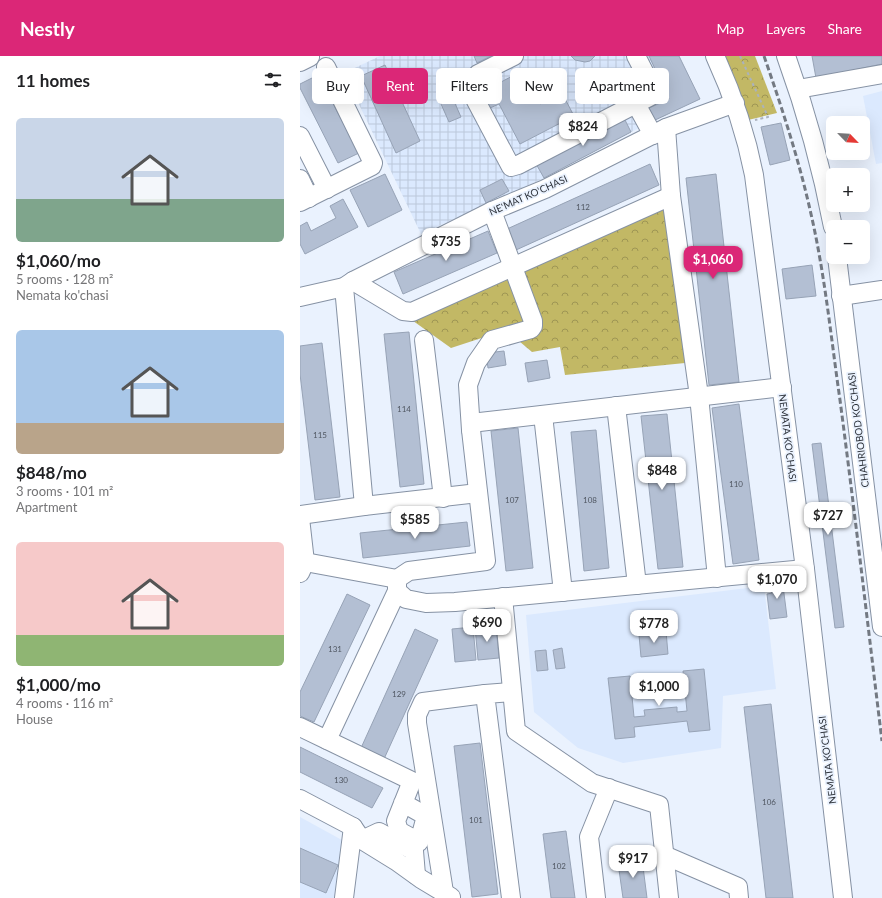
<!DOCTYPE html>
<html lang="en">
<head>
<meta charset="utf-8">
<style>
  body { margin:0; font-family:Lato,sans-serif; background:#f2f2f2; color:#202124; height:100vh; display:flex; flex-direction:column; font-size:15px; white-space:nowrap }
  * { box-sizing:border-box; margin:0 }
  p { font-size:13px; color:#757577 }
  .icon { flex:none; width:22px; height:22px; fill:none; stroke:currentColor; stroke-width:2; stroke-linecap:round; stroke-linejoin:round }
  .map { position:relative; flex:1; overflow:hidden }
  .side { display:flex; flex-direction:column; background:#fff; width:300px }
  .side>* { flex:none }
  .guide { position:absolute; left:12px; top:12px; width:380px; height:36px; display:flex; gap:8px }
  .needle { width:26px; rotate:115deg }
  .fabs { position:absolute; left:526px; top:60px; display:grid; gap:8px }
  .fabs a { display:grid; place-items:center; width:44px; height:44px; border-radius:6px; background:#fff; box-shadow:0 4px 16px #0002; font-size:20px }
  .price { position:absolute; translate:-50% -34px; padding:0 9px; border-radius:8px; background:#fff; color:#222; font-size:13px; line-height:26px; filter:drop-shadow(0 1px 2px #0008) }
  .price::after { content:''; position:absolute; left:50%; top:24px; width:12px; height:9px; margin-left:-6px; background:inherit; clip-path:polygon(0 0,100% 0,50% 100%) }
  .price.on { background:#db2777; color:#fff }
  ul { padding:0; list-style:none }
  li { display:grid; align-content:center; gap:8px; height:212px; padding:0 16px }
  li span { display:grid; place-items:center; height:124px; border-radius:6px; color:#555 }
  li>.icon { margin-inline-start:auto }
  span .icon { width:72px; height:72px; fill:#fffc; stroke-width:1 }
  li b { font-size:17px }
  h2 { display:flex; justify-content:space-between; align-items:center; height:48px; padding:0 16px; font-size:17px }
  .chip { padding:0 14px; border-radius:6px; background:#fff; box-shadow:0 4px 16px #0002; font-size:14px; line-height:36px }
  .chip.on { background:#db2777; color:#fff }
  header { display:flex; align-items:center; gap:24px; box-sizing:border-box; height:56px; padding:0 20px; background:#db2777; color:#fff }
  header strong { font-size:19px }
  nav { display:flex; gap:22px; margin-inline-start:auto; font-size:14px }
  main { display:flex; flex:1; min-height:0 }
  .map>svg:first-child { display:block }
  .built { fill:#dbe9fe }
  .industrial { fill:url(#industrial-grid) }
  .forest { fill:url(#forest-crowns) }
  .building { fill:#b3bfd3; stroke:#97a3b6 }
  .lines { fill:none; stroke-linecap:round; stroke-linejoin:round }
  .minor-casing { stroke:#8692a4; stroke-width:20 }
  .path { stroke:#abb2bd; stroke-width:2; stroke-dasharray:3 3; stroke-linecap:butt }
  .minor { stroke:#fff; stroke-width:18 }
  .rail { stroke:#737982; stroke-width:3; stroke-dasharray:6 3; stroke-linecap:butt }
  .labels { text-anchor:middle; stroke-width:3.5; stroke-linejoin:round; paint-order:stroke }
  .number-label { font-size:8px; fill:#505762 }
  .street-label { font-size:10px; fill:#2f343c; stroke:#eaf2fe }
</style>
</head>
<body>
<header>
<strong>Nestly</strong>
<nav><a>Map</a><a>Layers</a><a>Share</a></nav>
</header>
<main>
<section class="side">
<h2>11 homes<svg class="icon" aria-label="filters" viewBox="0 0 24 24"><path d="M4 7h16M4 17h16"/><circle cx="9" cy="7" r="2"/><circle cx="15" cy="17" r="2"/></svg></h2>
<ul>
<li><span style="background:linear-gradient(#c9d6e8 65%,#7fa58c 0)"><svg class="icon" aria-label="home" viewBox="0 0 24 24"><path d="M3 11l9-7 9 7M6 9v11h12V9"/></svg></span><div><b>$1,060/mo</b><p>5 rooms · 128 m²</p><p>Nemata ko'chasi</p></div></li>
<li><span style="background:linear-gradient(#a9c7e8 75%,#b9a48a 0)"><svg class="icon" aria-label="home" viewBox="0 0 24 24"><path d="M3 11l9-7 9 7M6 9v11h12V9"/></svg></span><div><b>$848/mo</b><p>3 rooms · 101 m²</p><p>Apartment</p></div></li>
<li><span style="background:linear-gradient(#f6c9c9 75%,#8fb573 0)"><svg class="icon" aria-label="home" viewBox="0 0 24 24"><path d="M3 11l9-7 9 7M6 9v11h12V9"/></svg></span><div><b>$1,000/mo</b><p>4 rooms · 116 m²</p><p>House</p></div></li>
</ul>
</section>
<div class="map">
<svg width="582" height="842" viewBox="0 0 582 842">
  <defs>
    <pattern id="industrial-grid" width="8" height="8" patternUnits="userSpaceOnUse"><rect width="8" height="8" fill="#dbe9fe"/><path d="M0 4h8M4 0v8" fill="none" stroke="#bcc8db"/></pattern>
    <pattern id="forest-crowns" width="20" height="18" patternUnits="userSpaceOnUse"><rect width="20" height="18" fill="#c2b865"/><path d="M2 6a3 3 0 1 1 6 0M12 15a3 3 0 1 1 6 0" fill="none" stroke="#9e9654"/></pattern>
  </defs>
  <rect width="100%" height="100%" fill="#eaf2fe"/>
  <g class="built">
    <path d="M582,35V107L576,108L563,40Z"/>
    <path d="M464,530L476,633L423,640L421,692L323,707L278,692L234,656L226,559Z"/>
    <path d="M0,761L51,789L42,842H0Z"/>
  </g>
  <path class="industrial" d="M80,0H379L400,43L331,76L244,122L121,178L44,17Z"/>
  <g class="forest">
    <path d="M423,0H455L477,57L448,64Z"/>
    <path d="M365,151L385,307L265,319L260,291L232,296L206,274L151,292L109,262Z"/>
  </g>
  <g class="building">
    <path d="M174,0H191L177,7Z"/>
    <path d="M271,0H295L290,5L285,6L275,4Z"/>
    <path d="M349,0H379L400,43L353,65L347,53L369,43Z"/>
    <path d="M512,0H582V8L516,22Z"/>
    <path d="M85,9L120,85L96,97L61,20Z"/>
    <path d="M222,15L240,48L262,37L274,60L220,88L199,48L190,52L182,36Z"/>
    <path d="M18,19L59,97L38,107L0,32V28Z"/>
    <path d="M153,43L161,61L149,66L141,48Z"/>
    <path d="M323,60L331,76L244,122L235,106Z"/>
    <path d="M481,67L490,104L470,109L461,71Z"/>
    <path d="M350,108L359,129L216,194L207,173Z"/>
    <path d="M85,118L102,154L68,171L50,134Z"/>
    <path d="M416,118L439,326L409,329L386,122Z"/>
    <path d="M202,123L209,135L186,147L180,134Z"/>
    <path d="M43,143L58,171L5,198L0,188V170L7,166L11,175L36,162L30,150Z"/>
    <path d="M188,175L197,197L103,238L94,216Z"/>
    <path d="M512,209L516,240L486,243L482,213Z"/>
    <path d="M109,276L124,428L100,431L84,278Z"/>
    <path d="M22,287L40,441L15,444L0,318V290Z"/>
    <path d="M204,295L206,309L188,312L186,297Z"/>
    <path d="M247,304L250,322L228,326L225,307Z"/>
    <path d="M439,348L459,504L433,508L412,352Z"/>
    <path d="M367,358L383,511L358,513L341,360Z"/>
    <path d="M218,372L233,512L206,515L191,375Z"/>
    <path d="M296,374L309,512L284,515L271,376Z"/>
    <path d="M521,387L544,571L535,572L512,388Z"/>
    <path d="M167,466L170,490L63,502L60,477Z"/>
    <path d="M482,522L487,561L470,563L467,538L472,537L470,524Z"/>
    <path d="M47,538L70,549L14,666L0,660V636Z"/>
    <path d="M196,570L199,602L178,604L175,571Z"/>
    <path d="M173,571L176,604L155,606L152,573Z"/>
    <path d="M115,573L138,584L84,703L61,692Z"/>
    <path d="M366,575L368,598L341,601L339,579Z"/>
    <path d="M262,592L265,612L256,613L253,594Z"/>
    <path d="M246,594L248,614L237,615L235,595Z"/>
    <path d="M404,613L410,674L389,676L387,665L334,671L335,681L315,683L308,622L330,620L334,661L345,660L344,654L377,651V656L387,655L383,615Z"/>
    <path d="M471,648L493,842H466L444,651Z"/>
    <path d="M180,687L198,838L172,841L154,690Z"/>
    <path d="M0,691L83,732L72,752L0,716Z"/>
    <path d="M266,775L275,842H251L243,778Z"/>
    <path d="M0,792L38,809L26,837L0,826Z"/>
    <path d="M342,803L347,842H323L318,807Z"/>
  </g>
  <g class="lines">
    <defs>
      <g id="minor">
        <path d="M214,0L178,18L171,25L175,43L211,111L218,109L351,40L353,33L336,0"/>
        <path d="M415,0C433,39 446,78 454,119L505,513L543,842"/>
        <path d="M486,0C506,55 522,113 533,171"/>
        <path d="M0,6L10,1"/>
        <path d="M498,33L582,18"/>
        <path d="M336,48L353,79"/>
        <path d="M366,72L371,140L399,340L417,522"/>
        <path d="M0,80L27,133"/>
        <path d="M0,123L9,142"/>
        <path d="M0,146L72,110L73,107L26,11"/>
        <path d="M192,155L233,265V270L231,273L192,284L176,307L168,329L171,374L186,505L109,515L97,523V535L106,543L126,547L155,546L505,513"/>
        <path d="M537,201L582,571"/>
        <path d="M53,225L103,255L112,256L371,140"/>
        <path d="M44,231L64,450L178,437"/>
        <path d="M541,240L582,234"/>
        <path d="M0,241L44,231L53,225L192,155L245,133L366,72L435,47"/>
        <path d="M124,284L143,442"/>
        <path d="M316,350L337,529"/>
        <path d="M243,359L263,536"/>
        <path d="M171,374V367L482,331"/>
        <path d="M0,459L64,450"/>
        <path d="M0,462L5,506L0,517"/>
        <path d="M5,506L97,523"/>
        <path d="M97,535L27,684L112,725L96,765L99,775L119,786L126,760L103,747"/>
        <path d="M203,541L216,675L292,727L359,749L369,842"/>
        <path d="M0,671L27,684"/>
        <path d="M0,743L53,771L62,784L96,805L121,823L151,841"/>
        <path d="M62,784L79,776L114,795L116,819"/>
        <path d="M364,799L438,831L439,842"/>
        <path d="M144,836L117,667V659L123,646L185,638"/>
        <path d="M44,842L53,771"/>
        <path d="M211,842L185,638L212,636"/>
        <path d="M296,842L289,781L309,732"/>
      </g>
    </defs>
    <use href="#minor" class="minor-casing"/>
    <path class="path" d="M440,0L468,61L455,64"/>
    <use href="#minor" class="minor"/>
    <path class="rail" d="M464,0C482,52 499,104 511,158C525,219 531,282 540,344C555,458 568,571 582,685"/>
  </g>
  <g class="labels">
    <g class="number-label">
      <text x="283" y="154">112</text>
      <text x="104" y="356">114</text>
      <text x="20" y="382">115</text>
      <text x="436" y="431">110</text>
      <text x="212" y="447">107</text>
      <text x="290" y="447">108</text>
      <text x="35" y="596">131</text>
      <text x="99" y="641">129</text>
      <text x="41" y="727">130</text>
      <text x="469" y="749">106</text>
      <text x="176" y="767">101</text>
      <text x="259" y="813">102</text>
    </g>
    <g class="street-label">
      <text transform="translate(228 139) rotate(-24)" y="4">NE'MAT KO'CHASI</text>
      <text transform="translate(558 374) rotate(-97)" y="4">CHAHRIOBOD KO'CHASI</text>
      <text transform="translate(488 382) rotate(83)" y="4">NEMATA KO'CHASI</text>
      <text transform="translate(527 704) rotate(-97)" y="4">NEMATA KO'CHASI</text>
    </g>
  </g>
</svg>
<div class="fabs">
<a><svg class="needle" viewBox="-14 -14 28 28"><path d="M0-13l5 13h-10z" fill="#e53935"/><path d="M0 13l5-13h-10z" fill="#757577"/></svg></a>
<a>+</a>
<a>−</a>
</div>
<b class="price" style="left:283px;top:91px">$824</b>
<b class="price" style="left:146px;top:206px">$735</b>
<b class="price on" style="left:413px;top:224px">$1,060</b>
<b class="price" style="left:362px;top:435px">$848</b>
<b class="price" style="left:528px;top:480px">$727</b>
<b class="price" style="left:115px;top:484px">$585</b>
<b class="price" style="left:477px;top:544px">$1,070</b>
<b class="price" style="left:187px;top:587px">$690</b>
<b class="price" style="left:354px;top:588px">$778</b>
<b class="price" style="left:359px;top:651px">$1,000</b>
<b class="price" style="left:333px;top:823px">$917</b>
<div class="guide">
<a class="chip">Buy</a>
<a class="chip on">Rent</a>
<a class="chip">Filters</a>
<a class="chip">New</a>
<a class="chip">Apartment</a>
</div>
</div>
</main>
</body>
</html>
